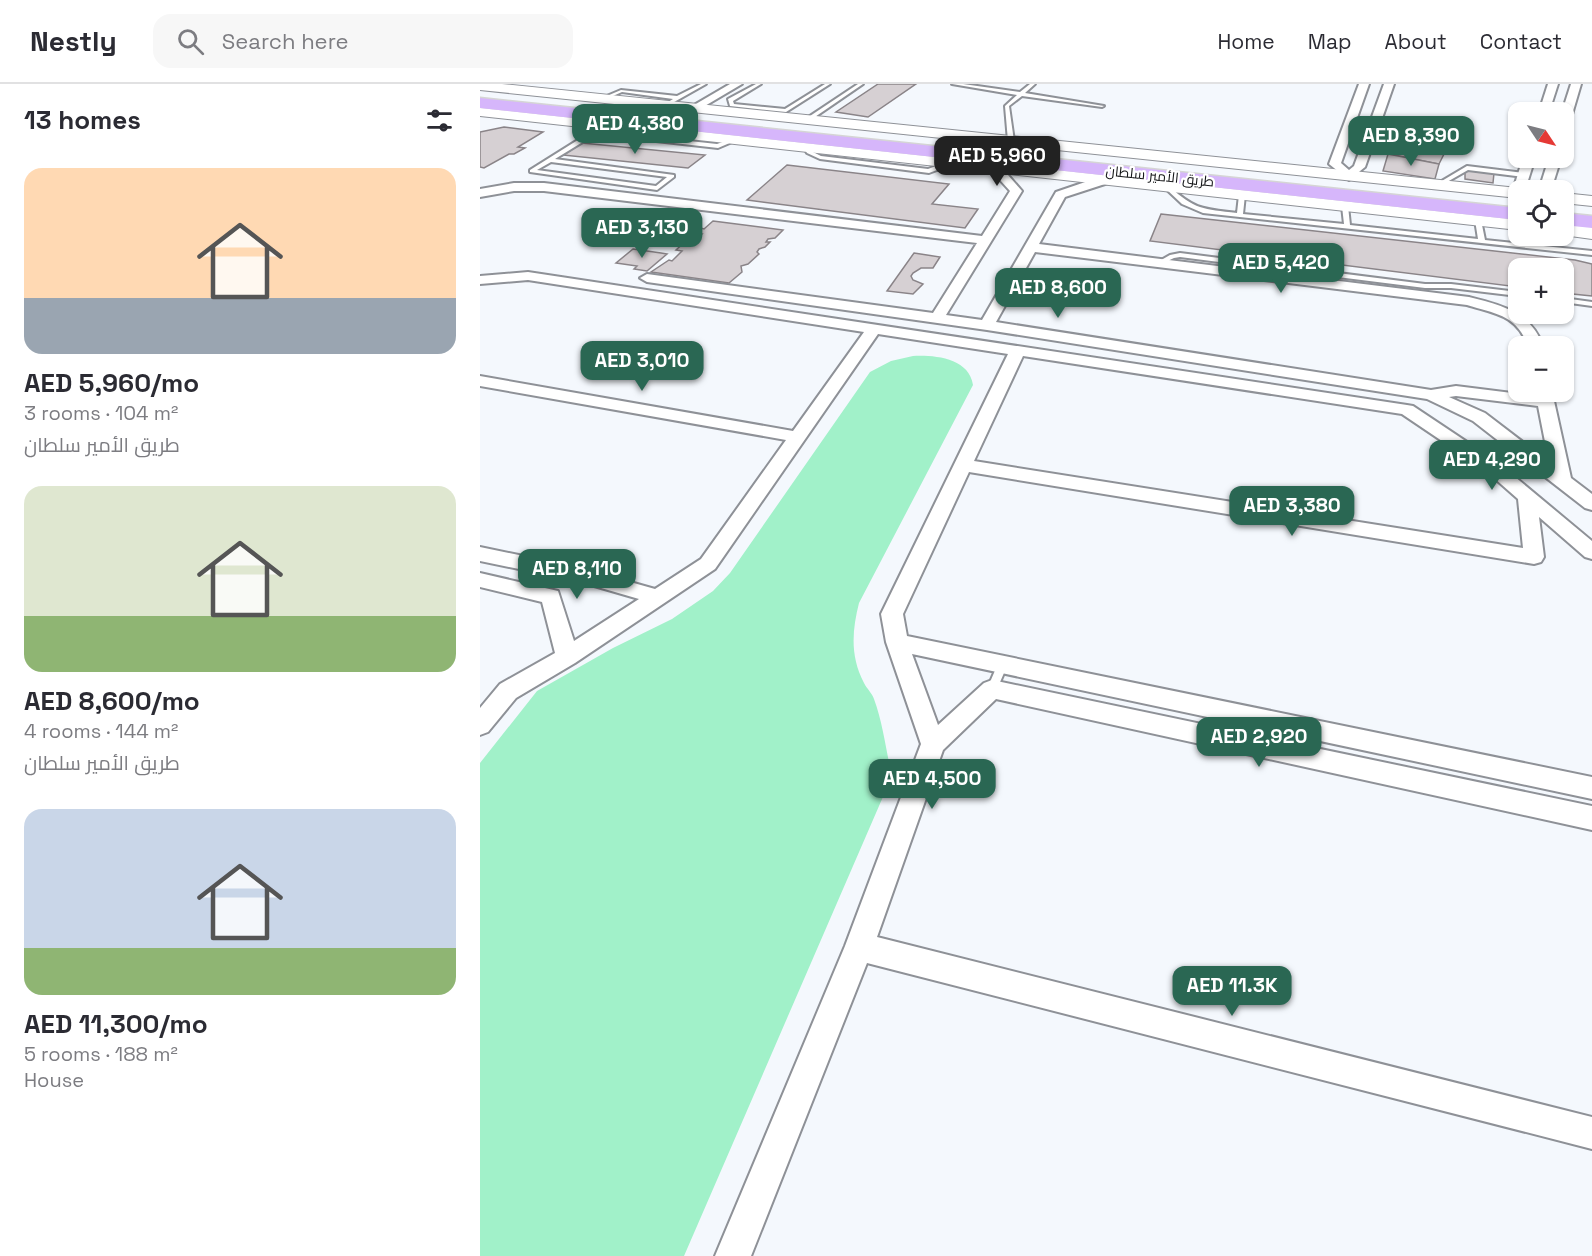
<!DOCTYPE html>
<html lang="en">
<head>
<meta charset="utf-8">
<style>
  body { margin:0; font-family:"Space Grotesk",Cairo,sans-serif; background:#f7f7f7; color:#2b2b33; height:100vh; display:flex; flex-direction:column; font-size:22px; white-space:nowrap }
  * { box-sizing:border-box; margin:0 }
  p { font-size:20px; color:#7c7c81 }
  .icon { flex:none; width:33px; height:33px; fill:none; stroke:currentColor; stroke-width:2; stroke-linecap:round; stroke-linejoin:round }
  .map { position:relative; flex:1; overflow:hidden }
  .side { display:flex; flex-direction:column; background:#fff; width:480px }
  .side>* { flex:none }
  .needle { width:39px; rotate:125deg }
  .buttons { position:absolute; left:1028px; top:18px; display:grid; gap:12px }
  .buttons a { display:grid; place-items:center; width:66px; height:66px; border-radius:12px; background:#fff; box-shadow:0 2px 4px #0004; font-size:30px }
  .price { position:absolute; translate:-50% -51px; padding:0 14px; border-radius:12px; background:#2a6753; color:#fff; font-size:20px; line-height:39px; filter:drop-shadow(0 2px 3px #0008) }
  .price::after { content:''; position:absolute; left:50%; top:36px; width:18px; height:14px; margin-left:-9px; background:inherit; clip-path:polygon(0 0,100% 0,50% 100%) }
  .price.selected { background:#222; color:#fff }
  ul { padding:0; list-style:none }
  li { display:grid; align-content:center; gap:12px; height:318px; padding:0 24px }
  li span { display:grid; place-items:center; height:186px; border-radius:18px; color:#555 }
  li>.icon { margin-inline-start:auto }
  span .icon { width:108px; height:108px; fill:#fffc; stroke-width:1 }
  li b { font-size:26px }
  h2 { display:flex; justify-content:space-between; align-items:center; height:72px; padding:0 24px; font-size:26px }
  header { display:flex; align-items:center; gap:36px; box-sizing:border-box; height:84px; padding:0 30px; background:#fff; border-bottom:2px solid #e1e1e2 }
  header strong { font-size:28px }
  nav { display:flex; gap:33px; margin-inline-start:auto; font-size:21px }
  .search { width:420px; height:54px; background:#f7f7f7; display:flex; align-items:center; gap:15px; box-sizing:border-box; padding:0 21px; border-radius:18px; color:#7c7c81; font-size:22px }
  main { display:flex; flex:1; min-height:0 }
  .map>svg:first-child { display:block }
  .green { fill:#a1f1c9 }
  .building { fill:#d6d0d3; stroke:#8a8488; stroke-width:1.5 }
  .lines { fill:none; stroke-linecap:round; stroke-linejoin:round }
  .lane-casing { stroke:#8e9197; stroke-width:4 }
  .street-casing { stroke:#8e9197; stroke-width:4 }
  .secondary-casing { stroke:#8e9197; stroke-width:2 }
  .primary-casing { stroke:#d5d5d5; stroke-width:3 }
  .lane { fill:#fff; fill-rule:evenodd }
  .street { fill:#fff; fill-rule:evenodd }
  .secondary { fill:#fff; fill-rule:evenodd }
  .primary { fill:#d6b6fb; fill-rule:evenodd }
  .labels { text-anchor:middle; stroke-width:4.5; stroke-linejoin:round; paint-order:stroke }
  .far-street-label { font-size:14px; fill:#131416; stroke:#fff }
</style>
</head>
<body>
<header>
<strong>Nestly</strong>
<div class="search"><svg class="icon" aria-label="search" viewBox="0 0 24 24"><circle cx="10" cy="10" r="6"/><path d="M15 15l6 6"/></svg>Search here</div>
<nav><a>Home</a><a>Map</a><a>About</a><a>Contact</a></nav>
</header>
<main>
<section class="side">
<h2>13 homes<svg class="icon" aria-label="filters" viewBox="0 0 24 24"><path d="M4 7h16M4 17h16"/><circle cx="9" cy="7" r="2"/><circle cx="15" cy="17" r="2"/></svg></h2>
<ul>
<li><span style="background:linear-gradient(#ffd9b3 70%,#9aa5b1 0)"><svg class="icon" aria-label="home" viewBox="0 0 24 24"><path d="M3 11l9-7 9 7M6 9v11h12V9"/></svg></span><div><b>AED 5,960/mo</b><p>3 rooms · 104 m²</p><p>طريق الأمير سلطان</p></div></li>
<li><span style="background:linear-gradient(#dfe7d0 70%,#8fb573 0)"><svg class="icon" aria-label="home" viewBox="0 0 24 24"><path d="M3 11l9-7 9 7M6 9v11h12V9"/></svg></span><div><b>AED 8,600/mo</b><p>4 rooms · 144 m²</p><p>طريق الأمير سلطان</p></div></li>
<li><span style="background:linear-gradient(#c9d6e8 75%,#8fb573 0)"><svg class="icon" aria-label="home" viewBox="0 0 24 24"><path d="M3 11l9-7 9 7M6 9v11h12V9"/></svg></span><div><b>AED 11,300/mo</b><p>5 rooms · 188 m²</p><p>House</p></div></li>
</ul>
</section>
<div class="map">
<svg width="1112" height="1172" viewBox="0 0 1112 1172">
  <rect width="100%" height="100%" fill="#f4f8fd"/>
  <path class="green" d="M433,272C455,271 489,274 493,301L379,519C372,547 370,572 384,599C387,605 392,609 394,615C403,639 406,667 412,692L204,1172H0V679L57,607L133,564L192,535L233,507L250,489L390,288L411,277Z"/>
  <g class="building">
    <path d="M398,0H436L388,33L356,28Z"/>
    <path d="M917,35L963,43L958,56L909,47Z"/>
    <path d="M24,43L63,48L38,63L45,64L34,70H29L4,84L0,83V48Z"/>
    <path d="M918,52L969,60L959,80L908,70Z"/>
    <path d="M102,59L225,71L208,84L83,71Z"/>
    <path d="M908,70L959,80L955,95L903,87Z"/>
    <path d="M307,81L469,100L452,120L498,125L485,144L267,116Z"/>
    <path d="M985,85L1014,89L1013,99L985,95Z"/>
    <path d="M681,130L1095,176L1112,180V212L1083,209V184H1038V203L670,157Z"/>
    <path d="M233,137L303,146L295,154L288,155L286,158H290L285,163L279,165L277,168L279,170L268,180L261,182L262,188L249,199L171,188L189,176L192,177L202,167L196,166L207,156L213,157L222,150L216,149L221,144L224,145Z"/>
    <path d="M153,165L181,169L187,170L167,187L154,185L157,182L136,179Z"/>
    <path d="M434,169L460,173L453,184H441L433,189L431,192L433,196L443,200L433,210L407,207Z"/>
  </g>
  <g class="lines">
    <defs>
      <g id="lane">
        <path d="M221,0H226L187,22L185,20L193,15L142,8L126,15L122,14L141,6L197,12Z"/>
        <path d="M276,0H281L253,17L254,20L305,25L345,0H350L306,28L250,22L248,15Z"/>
        <path d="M378,0H383L329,37L324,36Z"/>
        <path d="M472,0H483L540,8L550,0H555L545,9L624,22L622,23L542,12L529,22L534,57L531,59L528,57L525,22L537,11Z"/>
        <path d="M117,38L125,48L237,60L254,54L259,55L238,64L123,51L119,48L75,75L194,91V93L177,106L50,88V86L117,44L114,40ZM71,78L187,93L176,102L57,86Z"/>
        <path d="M322,61H326L331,67L341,72L448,85L456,82L484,80L487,82L457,86L449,89L340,75L327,69Z"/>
        <path d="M987,82L1044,89L1047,91L1044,93L988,86L960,102L955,101Z"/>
        <path d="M685,102H689C715,126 723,125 757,129L759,111L762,109L765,111L763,130L864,140L862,122L865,120L868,122L870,141L998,155L995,136L998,134L1001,136L1005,156L1112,167V171L723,129L702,120L685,104Z"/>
        <path d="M700,169L945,200H971L1038,208V212L971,204H945L700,173L694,174L681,180L676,179L690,171Z"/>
        <path d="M1083,214L1112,218V222L1083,218Z"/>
        <path d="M522,578L526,579L527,582L517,605L516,608H508L507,605L517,582L518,579Z"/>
      </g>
      <g id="street">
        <path d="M250,0H262L218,26L209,24Z"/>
        <path d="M879,0H889L861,79L869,86L874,82L904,0H914L885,83L869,96L849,80Z"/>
        <path d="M1068,0H1078L1069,28H1059Z"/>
        <path d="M1091,0H1101L1088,44L1083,47L1082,28Z"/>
        <path d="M1043,74H1055L1045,106H1038V109L1033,106Z"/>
        <path d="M1069,74H1081L1071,106H1059Z"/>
        <path d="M517,82L521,83L542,107L466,231L502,236L576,108L620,93H628V99L585,113L559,160L989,213C1021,221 1051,228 1063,262H1048C1037,231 1016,230 987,221L555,168L516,238L951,306L976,302L1056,312V308H1072L1091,394L1112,410V426L1105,424L993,337L947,315L507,246L167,198L160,194L167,190L453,229L497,159L64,107H34L0,113V105L34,99H64L502,152L530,107L511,86ZM976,312L1058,322L1069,378L1005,329L969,313Z"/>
        <path d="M48,188L927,321L933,322L1017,378L1112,457V475L1105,473L1059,433L1064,473L1061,478L1054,480L489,388L423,530L427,552L1112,693V715L432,570L458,641L504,599L512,596L1112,722V746L516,615L463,666L397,853L1112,1033V1065L387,879L271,1172H235L365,862L441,660L406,558L401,530L528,270L398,250L235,485L95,579L36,614L8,648L0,651V624L20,600L75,569L62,518L0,503V489L78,507L94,557L159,515L97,497L0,477V463L97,483L175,505L221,475L306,356L0,302V292L313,347L384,248L48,196L0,200V192ZM543,272L922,330L1005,386L1038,415L1043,464L494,377Z"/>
      </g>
      <g id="secondary">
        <path d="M0,0H22L1038,104L1045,106H1038V114L0,6Z"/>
        <path d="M0,24L1038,136V146L0,32Z"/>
        <path d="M1083,109L1112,112V122L1083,119Z"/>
        <path d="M1083,141L1112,143V155L1083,151Z"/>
      </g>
      <g id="primary">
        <path d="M0,14L1038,124V136L0,24Z"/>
        <path d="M1083,129L1112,132V144L1083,141Z"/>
      </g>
    </defs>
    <use href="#lane" class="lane-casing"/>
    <use href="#street" class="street-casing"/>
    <use href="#secondary" class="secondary-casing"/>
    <use href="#primary" class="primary-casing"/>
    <use href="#lane" class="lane"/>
    <use href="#street" class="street"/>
    <use href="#secondary" class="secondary"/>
    <use href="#primary" class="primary"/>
  </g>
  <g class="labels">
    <g class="far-street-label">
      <text transform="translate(680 92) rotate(6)" y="5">طريق الأمير سلطان</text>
    </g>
  </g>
</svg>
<div class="buttons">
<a><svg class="needle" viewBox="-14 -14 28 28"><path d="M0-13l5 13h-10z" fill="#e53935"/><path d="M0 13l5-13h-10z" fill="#7c7c81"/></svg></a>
<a><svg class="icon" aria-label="locate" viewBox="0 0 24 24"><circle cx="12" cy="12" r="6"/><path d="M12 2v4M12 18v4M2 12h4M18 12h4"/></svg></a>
<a>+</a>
<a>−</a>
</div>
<b class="price" style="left:155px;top:71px">AED 4,380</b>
<b class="price" style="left:931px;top:83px">AED 8,390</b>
<b class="price selected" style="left:517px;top:103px">AED 5,960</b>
<b class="price" style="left:162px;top:175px">AED 3,130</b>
<b class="price" style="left:801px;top:210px">AED 5,420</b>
<b class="price" style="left:578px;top:235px">AED 8,600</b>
<b class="price" style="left:162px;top:308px">AED 3,010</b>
<b class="price" style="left:1012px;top:407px">AED 4,290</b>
<b class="price" style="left:812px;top:453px">AED 3,380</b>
<b class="price" style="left:97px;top:516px">AED 8,110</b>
<b class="price" style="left:779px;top:684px">AED 2,920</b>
<b class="price" style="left:452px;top:726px">AED 4,500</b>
<b class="price" style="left:752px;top:933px">AED 11.3K</b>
</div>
</main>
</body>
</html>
